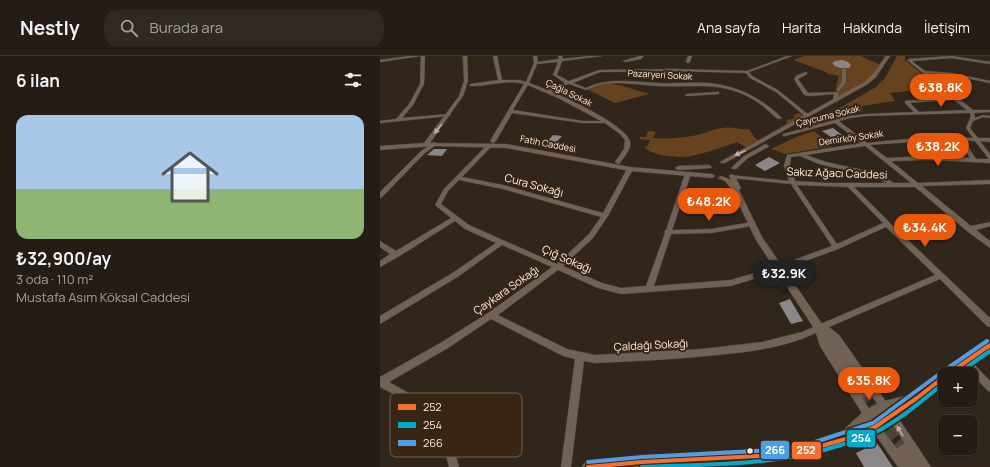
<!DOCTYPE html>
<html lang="tr">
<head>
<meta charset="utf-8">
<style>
  body { margin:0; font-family:Manrope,sans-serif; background:#302922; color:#f1f3f6; height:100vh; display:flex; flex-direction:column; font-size:15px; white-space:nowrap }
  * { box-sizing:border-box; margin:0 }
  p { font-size:13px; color:#a3a1a0 }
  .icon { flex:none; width:22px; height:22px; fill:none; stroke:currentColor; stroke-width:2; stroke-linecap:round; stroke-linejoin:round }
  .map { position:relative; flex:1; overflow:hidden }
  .drawer { display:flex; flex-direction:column; background:#241c15; width:380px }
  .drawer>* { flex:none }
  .controls { position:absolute; left:558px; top:311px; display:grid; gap:8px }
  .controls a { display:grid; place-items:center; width:40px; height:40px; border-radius:8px; background:#241c15; box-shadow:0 1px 3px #0004,0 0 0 1px #413a34; font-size:20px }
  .price { position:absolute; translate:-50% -34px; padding:0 9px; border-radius:14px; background:#ea580c; color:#fff; font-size:13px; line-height:26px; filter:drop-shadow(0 1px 2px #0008) }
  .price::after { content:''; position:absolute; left:50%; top:24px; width:12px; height:9px; margin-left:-6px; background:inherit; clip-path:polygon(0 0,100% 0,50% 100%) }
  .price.on { background:#222; color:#fff }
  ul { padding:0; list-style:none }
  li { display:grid; align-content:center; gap:8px; height:212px; padding:0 16px }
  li+li { border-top:1px solid #413a34 }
  li span { display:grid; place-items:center; height:124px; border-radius:12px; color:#555 }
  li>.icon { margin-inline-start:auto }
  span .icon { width:72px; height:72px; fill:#fffc; stroke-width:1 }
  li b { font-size:17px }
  h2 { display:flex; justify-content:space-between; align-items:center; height:48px; padding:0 16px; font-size:17px }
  header { display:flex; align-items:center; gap:24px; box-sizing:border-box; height:56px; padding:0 20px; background:#241c15; border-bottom:1px solid #413a34 }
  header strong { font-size:19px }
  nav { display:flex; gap:22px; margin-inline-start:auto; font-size:14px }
  .search { width:280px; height:36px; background:#302922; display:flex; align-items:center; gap:10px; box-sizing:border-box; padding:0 14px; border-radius:12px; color:#a3a1a0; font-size:15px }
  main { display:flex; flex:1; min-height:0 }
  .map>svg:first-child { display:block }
  .green { fill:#67421e }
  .building { fill:#8b8789 }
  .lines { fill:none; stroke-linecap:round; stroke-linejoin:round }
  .major-tunnel { stroke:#4e443a; stroke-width:10; stroke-dasharray:10 5; stroke-linecap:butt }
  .minor-casing { stroke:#4b423a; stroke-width:1 }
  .major-casing { stroke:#4b423a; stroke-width:1 }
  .minor { fill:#6f6256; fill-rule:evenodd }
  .major { fill:#716253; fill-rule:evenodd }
  .bus-1-casing { stroke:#382514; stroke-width:7 }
  .bus-2-casing { stroke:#382514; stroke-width:7 }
  .bus-3-casing { stroke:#382514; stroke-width:7 }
  .bus-1 { stroke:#f46f30; stroke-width:4 }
  .bus-2 { stroke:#00a9ce; stroke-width:4 }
  .bus-3 { stroke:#4d9ee5; stroke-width:4 }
  .oneway { fill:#bdb0a3 }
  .oneway2 { fill:#bcb0a4 }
  .bus-dot { fill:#fbefe4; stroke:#382514; stroke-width:1.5 }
  .labels { text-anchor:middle; stroke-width:4; stroke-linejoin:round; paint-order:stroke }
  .far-street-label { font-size:9px; fill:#fbefe4; stroke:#382514 }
  .street-label { font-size:11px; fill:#fbefe4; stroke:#382514 }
  .key { fill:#382514; stroke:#726252; stroke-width:1 }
  .key-label { font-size:11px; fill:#fbefe4 }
  .line-badge { stroke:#382514; stroke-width:1.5 }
  .badge-label { font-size:11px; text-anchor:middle; font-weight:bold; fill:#fff }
</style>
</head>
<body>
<header>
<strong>Nestly</strong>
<div class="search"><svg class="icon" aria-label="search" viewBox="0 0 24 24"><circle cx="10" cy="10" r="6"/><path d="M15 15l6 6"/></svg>Burada ara</div>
<nav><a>Ana sayfa</a><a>Harita</a><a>Hakkında</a><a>İletişim</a></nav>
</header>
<main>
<section class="drawer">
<h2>6 ilan<svg class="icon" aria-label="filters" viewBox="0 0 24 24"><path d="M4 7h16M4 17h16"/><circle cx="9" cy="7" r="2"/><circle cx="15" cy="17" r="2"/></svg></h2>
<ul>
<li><span style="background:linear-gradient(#a9c7e8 60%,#8fb573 0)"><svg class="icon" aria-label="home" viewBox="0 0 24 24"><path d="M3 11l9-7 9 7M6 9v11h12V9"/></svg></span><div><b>₺32,900/ay</b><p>3 oda · 110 m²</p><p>Mustafa Asım Köksal Caddesi</p></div></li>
</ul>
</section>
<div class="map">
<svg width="610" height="411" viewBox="0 0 610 411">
  <rect width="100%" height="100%" fill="#30261c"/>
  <g class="green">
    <path d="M424,0H480L499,8C491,26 473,33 458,42L456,30L459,20L448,18L446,16L413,4Z"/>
    <path d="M517,0H525V4L561,34H536L510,37L515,45L482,50L483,56L425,72L496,31L505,22Z"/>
    <path d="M227,27L239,29L269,38L235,47L207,33L221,28Z"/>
    <path d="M419,57L425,61L367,92L357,86C343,91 329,96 315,99C303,103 271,101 264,90L267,91L270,84L259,83L260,81H266L268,75L276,76L273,82C288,83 303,82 317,79C326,77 333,73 342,72C351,70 360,74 369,73L375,82L378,84L406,68L407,64L415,62L413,59Z"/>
    <path d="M434,75L453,90L405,98L391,93L416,81Z"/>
  </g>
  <g class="building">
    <path d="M462,4L468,6L471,9L469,12H461L455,10L452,7L455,5Z"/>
    <path d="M453,72L462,79L451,81L442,75Z"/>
    <path d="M173,79L182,80L175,88L167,86Z"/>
    <path d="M54,93H67L62,100L47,99Z"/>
    <path d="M389,101L400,107L385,115L375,109Z"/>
    <path d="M410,243L423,265L411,268L399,247Z"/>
    <path d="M497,387L513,411H484L476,397Z"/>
  </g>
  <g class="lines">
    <g class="major-tunnel">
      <path d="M483,337L522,395"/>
      <path d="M504,358L527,392"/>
    </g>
    <defs>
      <g id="minor">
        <path d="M30,0H41L0,6V4Z"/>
        <path d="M41,0H45L44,28L33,49L22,62L69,58L71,59L69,60L0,67V65L16,63L29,48L40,28Z"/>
        <path d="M113,0H117L122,24H139L146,26L154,7L153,0H157L158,6L179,3L178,0H182L183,3L210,0H222L182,5L177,19L189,25L219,14L295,13L367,15L407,0H412L369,16L372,20L398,34L430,60L426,61L396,36L370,22L366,17L295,15L220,16L193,27L206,32C229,21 253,26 278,27C294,28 310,26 327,27C356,29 382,42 402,62L398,63C390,57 383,49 374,44C342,24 313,32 278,30C260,29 241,25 223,28C217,29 212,32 206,34L189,28L171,35C188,43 244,68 250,85C252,93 244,101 240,107L238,108L235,106L244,93L245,84L240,78L225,67H203L132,57L116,85L113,87L110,85L144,28C126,23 108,31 90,30V28H91L118,24ZM178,6L173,19L185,27L168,34L149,27L157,8ZM148,29L178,42L221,65H203L133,54Z"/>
        <path d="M260,0H264L261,3L245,6L243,5Z"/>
        <path d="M308,0H312L310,6L308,7L306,6Z"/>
        <path d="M572,0L610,6V8L571,2L532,5L545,15L572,17L610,25V27L572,19L548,17L576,41H579V43L593,54H610V56L594,57L595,62L603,59L610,60V62L603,61L593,65L590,72L598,82H610V86L600,85L610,98V107L549,104L511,105L538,127L610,124V128L542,130L591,170L610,166V170L596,174L610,185V192L587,175L535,131H474L509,166L610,262V271L607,270L560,223L449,271L459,279L507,347L509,350L507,353L504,355L501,353L453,285L444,276L447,285L491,356L493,359L491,362L488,364L485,362L440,290L436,277C408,290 377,295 347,298C303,303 259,305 215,307L204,305L191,411H181L195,303L183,300L111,263L68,292L9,326L50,349L68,372L79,411H69L61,377L44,355L0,331V321L62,286L108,257L172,211L122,189L79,220L0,268V260L74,216L116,187L85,173L75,165L18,201L0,211V205L10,198L0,191V185L16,195L71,162L55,149L64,133L108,88L113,89L82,121L123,129L223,157L247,113L248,112H252L253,113L228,160L213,182L183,210L222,227L241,232L266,230L285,177L284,176L286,174L305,118L306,117H310L311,118L292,174L331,173L372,166L375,168L372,170L331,177L291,178L274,230L351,224L378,216L397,207L400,209L452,190L411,128L352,122L350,121V119L409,125L404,110L407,99L481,87L455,67L405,80H403V78L470,60L486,58L534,56L525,47V45L572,41L527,4L529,3ZM574,44L587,54L539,56L530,47ZM590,57L591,60L586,72L593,82C558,80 522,83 487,87L459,65L470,62L486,60ZM559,84H579L590,102L549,100L507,102L490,89ZM584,84L595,85L609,103H596ZM485,90L531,127H514L503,121L492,116L446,106L426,99ZM420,100C428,103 435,107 443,109C465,115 487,115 506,127H448L415,125L410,110L411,101ZM79,124L123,133L221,161L209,178L177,208L89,169L61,148L68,135ZM417,129L468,131L503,167L457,188ZM506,171L555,219L422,276L382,286L322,293L215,299L187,293L118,259L178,214L218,232L241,238L351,230L383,220L400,211L403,213L458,193Z"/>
        <path d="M464,12L466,13V26L459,35H457L456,34L462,26V13Z"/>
        <path d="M426,16H427V18L418,23L428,37L459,36L457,46L453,45L454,38L430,40L424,39L414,23L416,20Z"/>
        <path d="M337,36H339V38L307,40L305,39L307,38Z"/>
        <path d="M54,86L57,88L56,89L44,98L2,141L0,142V136L40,96Z"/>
        <path d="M585,301L588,302L610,325V336L607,334L582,308L581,305L582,302Z"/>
        <path d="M512,355L515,357L551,411H540L509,363L507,360L509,357Z"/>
        <path d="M495,366L498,368L528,407L529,411H518L492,374L490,371L492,368Z"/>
      </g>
      <g id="major">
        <path d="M83,0H87L88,25L83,40L50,87L126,88L250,111L332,118L335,120L332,122L250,115L126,92L54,90L0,94V90L44,87L79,40L84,25Z"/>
        <path d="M506,0H510L496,21L488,28L345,107H341L340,106L484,26L492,19Z"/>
        <path d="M386,88L389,90L388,91L368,102L356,113H352V111L364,100Z"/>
        <path d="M329,109L332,111L331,112L298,114L295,112L298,110Z"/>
        <path d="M352,118L355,120L361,132L359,134L382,181L487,333L488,337L487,341L483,342L479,341L376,184L352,134L345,125L338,122L341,120L349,123L351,124L349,120Z"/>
        <path d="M610,285V295L577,318H565V326L541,346L499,375L462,390L427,400L397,405L279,411H202L204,407L208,405L262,400L397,393L427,388L460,379L461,376L484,355L504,345L533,338L561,316ZM511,354L491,367L485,369C492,363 501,356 511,354Z"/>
        <path d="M527,386L531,388L546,411H525L516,395L518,391Z"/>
      </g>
    </defs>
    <use href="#minor" class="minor-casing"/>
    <use href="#major" class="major-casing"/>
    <use href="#minor" class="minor"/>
    <use href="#major" class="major"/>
    <defs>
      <g id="bus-1">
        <path d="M568,318L610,289"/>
        <path d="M208,411L262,406L397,399L427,394L462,384L495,371L537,342L565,320"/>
      </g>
      <g id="bus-2">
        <path d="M577,318L610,295"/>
        <path d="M262,411C330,408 399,410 464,388C475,384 486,381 496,376C521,363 543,344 565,326"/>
      </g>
      <g id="bus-3">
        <path d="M565,314L607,285"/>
        <path d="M208,406L262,401L396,394L426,389L493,367L562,316"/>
      </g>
    </defs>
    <use href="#bus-1" class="bus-1-casing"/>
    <use href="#bus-2" class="bus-2-casing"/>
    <use href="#bus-3" class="bus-3-casing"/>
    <use href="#bus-1" class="bus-1"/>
    <use href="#bus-2" class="bus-2"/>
    <use href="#bus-3" class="bus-3"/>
  </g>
  <defs><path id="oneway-solid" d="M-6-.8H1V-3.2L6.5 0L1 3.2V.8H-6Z"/></defs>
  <g class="oneway">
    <use href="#oneway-solid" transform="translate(58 73) rotate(128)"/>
    <use href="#oneway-solid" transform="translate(360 97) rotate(155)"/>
  </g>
  <use class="oneway2" href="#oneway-solid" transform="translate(520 375) rotate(-122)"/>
  <circle class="bus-dot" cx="370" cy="395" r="3.5"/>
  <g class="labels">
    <g class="far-street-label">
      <text transform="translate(280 19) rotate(3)" y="3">Pazaryeri Sokak</text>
      <text transform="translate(189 37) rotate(26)" y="3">Çağla Sokak</text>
      <text transform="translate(448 60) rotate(-14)" y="3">Çaycuma Sokak</text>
      <text transform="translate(471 82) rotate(-8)" y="3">Demirköy Sokak</text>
      <text transform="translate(168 88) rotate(11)" y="3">Fatih Caddesi</text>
    </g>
    <g class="street-label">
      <text transform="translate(457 117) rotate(2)" y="4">Sakız Ağacı Caddesi</text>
      <text transform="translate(154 129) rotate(15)" y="4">Cura Sokağı</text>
      <text transform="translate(187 203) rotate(24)" y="4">Çığ Sokağı</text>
      <text transform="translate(126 234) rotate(-35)" y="4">Çaykara Sokağı</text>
      <text transform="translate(271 289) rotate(-3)" y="4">Çaldağı Sokağı</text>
    </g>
  </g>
  <rect x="10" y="337" width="132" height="64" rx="6" class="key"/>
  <rect x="18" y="348" width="18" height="6" fill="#f46f30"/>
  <rect x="18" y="366" width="18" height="6" fill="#00a9ce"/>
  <rect x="18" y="384" width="18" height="6" fill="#4d9ee5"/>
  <g class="key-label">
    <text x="43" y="355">252</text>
    <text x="43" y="373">254</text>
    <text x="43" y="391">266</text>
  </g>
  <g class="line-badge">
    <rect x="466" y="373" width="30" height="19" rx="4" fill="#00a9ce"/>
    <rect x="380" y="384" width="30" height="20" rx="4" fill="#4d9ee5"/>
    <rect x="411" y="385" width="31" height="19" rx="4" fill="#f46f30"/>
  </g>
  <g class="badge-label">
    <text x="481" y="386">254</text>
    <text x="395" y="398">266</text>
    <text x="426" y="398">252</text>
  </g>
</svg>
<div class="controls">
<a>+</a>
<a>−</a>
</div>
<b class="price" style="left:561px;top:52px">₺38.8K</b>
<b class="price" style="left:558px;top:111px">₺38.2K</b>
<b class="price" style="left:329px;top:166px">₺48.2K</b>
<b class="price" style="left:545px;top:192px">₺34.4K</b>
<b class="price on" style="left:404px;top:238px">₺32.9K</b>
<b class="price" style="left:489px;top:345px">₺35.8K</b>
</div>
</main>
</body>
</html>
